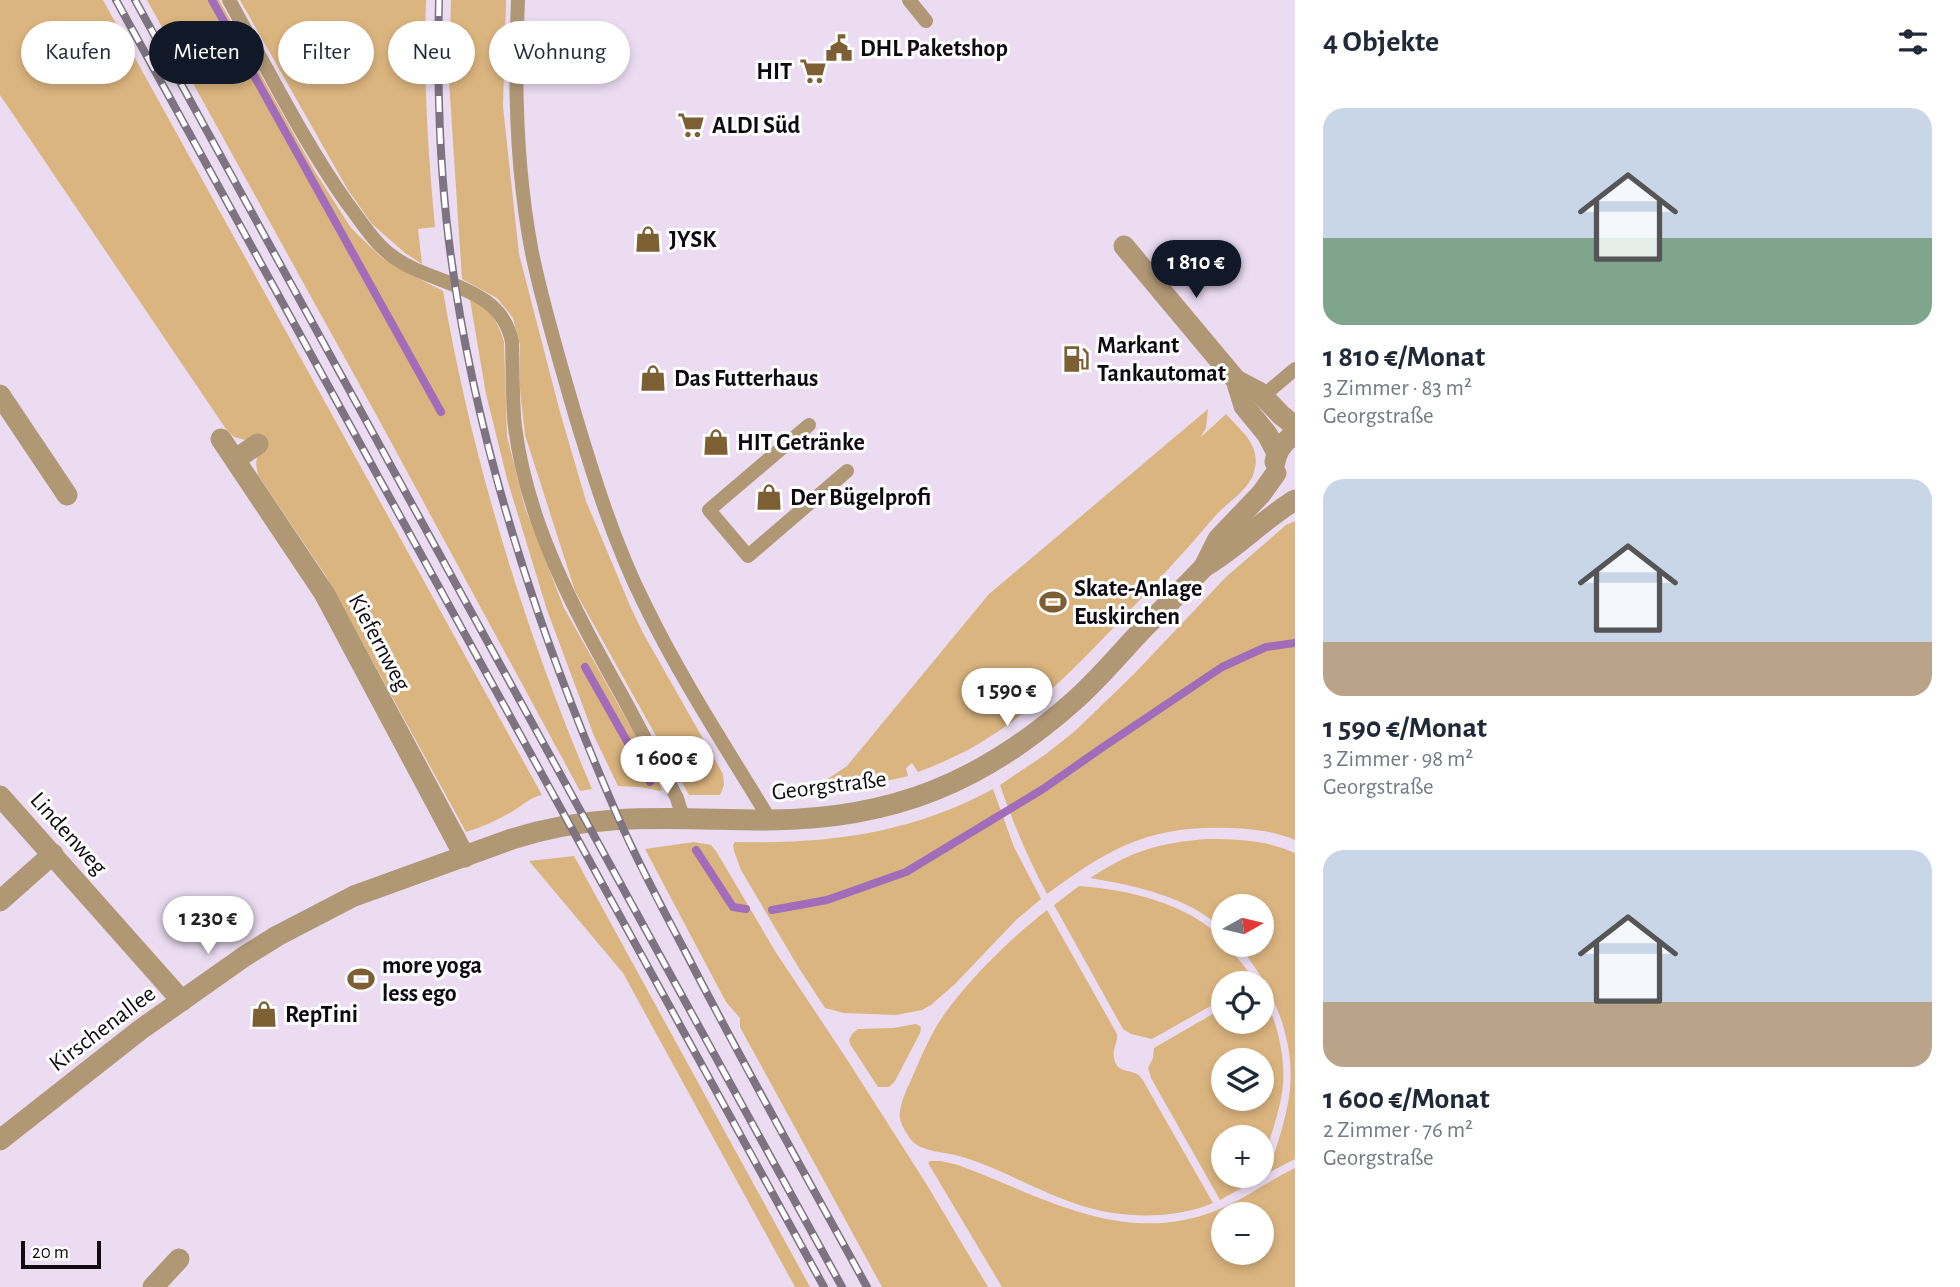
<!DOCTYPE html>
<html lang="de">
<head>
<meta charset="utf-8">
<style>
  body { margin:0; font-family:"Alegreya Sans",sans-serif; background:#f2f2f3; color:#1f2937; height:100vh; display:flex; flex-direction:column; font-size:26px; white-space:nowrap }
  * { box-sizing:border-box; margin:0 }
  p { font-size:23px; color:#747a83 }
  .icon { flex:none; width:38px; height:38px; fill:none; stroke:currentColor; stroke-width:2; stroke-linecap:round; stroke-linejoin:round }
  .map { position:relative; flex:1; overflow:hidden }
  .sheet { display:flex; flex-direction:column; background:#fff; width:665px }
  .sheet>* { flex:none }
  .hud { position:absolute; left:21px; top:21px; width:665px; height:63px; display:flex; gap:14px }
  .needle { width:46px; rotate:82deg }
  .fabs { position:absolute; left:1211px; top:894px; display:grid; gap:14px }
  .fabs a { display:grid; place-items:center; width:63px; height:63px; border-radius:50%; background:#fff; box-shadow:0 4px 10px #0003; font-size:35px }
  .scale { position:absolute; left:21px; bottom:18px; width:80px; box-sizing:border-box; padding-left:7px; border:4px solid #0f0a11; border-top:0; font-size:19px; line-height:24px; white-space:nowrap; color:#0f0a11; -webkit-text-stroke:5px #fff; paint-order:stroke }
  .price { position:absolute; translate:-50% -60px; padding:0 16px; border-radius:24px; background:#fff; color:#222; font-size:23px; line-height:46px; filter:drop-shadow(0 2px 4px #0008) }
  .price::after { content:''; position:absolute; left:50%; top:42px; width:21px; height:16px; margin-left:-10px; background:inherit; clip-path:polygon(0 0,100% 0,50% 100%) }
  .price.on { background:#111827; color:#fff }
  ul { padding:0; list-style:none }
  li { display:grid; align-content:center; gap:14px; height:371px; padding:0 28px }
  li span { display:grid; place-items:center; height:217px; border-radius:21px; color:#555 }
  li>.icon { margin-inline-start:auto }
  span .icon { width:126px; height:126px; fill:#fffc; stroke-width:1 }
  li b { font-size:30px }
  h2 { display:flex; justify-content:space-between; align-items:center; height:84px; padding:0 28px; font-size:30px }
  .pill { padding:0 24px; border-radius:32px; background:#fff; box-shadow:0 4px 10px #0003; font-size:24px; line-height:63px }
  .pill.on { background:#111827; color:#fff }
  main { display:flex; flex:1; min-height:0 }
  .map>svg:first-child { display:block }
  .green { fill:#dbb57f; fill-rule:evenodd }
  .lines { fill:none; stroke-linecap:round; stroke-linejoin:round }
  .stream { stroke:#a16cb9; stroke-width:8 }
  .lane { stroke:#b09875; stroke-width:14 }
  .street { stroke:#b09875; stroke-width:21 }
  .rail-casing { stroke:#7d7381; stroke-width:8 }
  .rail { stroke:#fff; stroke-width:5; stroke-dasharray:16; stroke-linecap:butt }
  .labels { text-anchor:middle; stroke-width:6; stroke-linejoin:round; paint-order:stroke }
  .poi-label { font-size:24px; font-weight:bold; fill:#0f0a11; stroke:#fff; text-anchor:start }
  .street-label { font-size:24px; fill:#0f0a11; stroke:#fff }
</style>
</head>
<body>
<main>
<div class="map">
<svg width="1295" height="1287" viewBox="0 0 1295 1287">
  <rect width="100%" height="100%" fill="#ebdcf2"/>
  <g class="green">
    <path d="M0,0H103L542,795C531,797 523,805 513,811C498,820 482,827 466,832L326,576L258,475L256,463L258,454L249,441L234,437L226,429L0,95Z"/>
    <path d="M147,0H219L314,170L351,228L381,257L394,266L443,291C473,463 524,629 592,789L580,791L378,418Z"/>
    <path d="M240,0H426C423,76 428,152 435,227L418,229L422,264L405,253L372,224L348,190Z"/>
    <path d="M451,0H506L503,107L519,254L560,412L586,501L631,608L643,633L723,774L724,785L720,795H689L575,591L525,435L520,389V345L513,318L497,298L462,279L449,81Z"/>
    <path d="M470,300C490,309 498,321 504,342L507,436L525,508L564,608L642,747L662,790L660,791L640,787L618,786L594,736L547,610L507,479L486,394Z"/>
    <path d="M1208,409L1206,428L1200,438L1226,414C1242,432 1262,446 1254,472C1249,490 1228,502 1216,515C1184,553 1150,589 1116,625C1075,668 1032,712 980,743C960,755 939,764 918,772L912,763L906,768L908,776L847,790L803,795L794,791L820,784L847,766L989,594Z"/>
    <path d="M1295,521V840C1275,831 1253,829 1231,828C1150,825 1111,847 1047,894C1028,858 1013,823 1000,785L1046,754L1075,731L1133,675L1226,577L1286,525Z"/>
    <path d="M993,789L1014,847L1041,899L1016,920L954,985L931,1005L922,1010L896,1015L844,1013L825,1008L797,965L741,870L734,851L733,845L735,842C828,844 910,834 993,789Z"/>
    <path d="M1207,839C1237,839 1267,840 1295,853V1159L1268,1173C1277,1145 1287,1117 1290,1089C1295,1036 1271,984 1238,945H1262V906H1223V929C1186,896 1137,886 1090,878C1132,851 1157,843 1207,839Z"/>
    <path d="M694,842L711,845L716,851L775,951L848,1061L927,1185L988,1287H882L740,1027V1018L726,1002L645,849Z"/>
    <path d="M574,856L810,1287H795L623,973L529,861Z"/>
    <path d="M1079,886C1126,889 1191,904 1223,940V945H1227L1252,976L1251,983L1223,984V999L1152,1039L1131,1034L1123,1029L1054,905Z"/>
    <path d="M1047,910L1117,1034C1118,1043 1112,1049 1114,1058C1117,1073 1127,1069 1137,1074C1140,1076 1144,1081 1145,1084L1213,1203C1182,1216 1146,1218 1113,1213C1058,1205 1011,1171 959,1156C945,1152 924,1152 913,1142C909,1138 901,1125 900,1119C898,1107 907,1089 912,1078C921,1057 930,1035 943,1016C969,979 1011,938 1047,910Z"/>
    <path d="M1262,994C1278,1021 1287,1062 1282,1093C1278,1118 1268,1142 1262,1166V1138H1223V1176H1259L1258,1179L1220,1200L1151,1078L1148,1068L1153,1058L1154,1048L1223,1008V1022H1262ZM1223,1060H1262V1099H1223Z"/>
    <path d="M916,1024L921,1027L920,1033L895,1081L889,1087H878L850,1044L849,1040L852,1034L858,1029L893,1028Z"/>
    <path d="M930,1161H941L958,1165C1042,1196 1122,1247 1215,1211C1243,1200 1268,1181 1295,1168V1287H1002L928,1163ZM1223,1214H1262V1253H1223Z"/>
  </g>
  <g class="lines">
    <g class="stream">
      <path d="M212,0L441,412"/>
      <path d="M585,667L650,782"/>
      <path d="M696,850L733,907L746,909"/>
      <path d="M772,910L827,900L906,872L1043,789L1103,747L1222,667L1266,647L1295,643"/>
    </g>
    <g class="lane">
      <path d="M229,0C267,68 302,139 347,203C361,221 373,242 392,256C432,286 501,284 512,342C513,370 512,399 515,427C528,529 578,616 626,703C643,735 660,766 677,798L683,818"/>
      <path d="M518,0C514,85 516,170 532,253C543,306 559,359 574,411C594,478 614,543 645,605C681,679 727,749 770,820"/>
      <path d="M909,0L926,21"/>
      <path d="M1263,396L1295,369"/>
      <path d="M809,425L709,510L748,556L847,471"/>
    </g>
    <g class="street">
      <path d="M1124,246L1236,380L1244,406L1267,434L1277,453"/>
      <path d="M1236,380L1259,392L1281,415L1295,426"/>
      <path d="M0,395L67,495"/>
      <path d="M221,439L324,593L465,857"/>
      <path d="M236,459L258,444"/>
      <path d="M1275,462C1277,450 1284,441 1295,434"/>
      <path d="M1204,567L1218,539L1261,494L1276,473"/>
      <path d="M0,796L182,1001"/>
      <path d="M0,901L53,854"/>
      <path d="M0,1140L140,1030L245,956L277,936L354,896L512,839C602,810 679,820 770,820C893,819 983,782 1074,701C1099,679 1121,652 1144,628C1164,608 1184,588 1204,567C1237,548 1262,520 1295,500"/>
      <path d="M153,1287L179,1259"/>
    </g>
    <defs>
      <g id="rail">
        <path d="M116,0L824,1287"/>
        <path d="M135,0L842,1287"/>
        <path d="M439,0C437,81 439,161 449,242C474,440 538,634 618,817C638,863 662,908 686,953C744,1066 806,1176 867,1287"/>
      </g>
    </defs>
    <use href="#rail" class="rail-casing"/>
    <use href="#rail" class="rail"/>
  </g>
  <defs>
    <symbol id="civic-bare" viewBox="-9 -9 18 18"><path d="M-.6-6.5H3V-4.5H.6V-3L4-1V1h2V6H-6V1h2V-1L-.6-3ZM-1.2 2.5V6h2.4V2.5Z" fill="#7c5f33" stroke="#fff" stroke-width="2.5" paint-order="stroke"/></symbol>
    <symbol id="supermarket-bare" viewBox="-9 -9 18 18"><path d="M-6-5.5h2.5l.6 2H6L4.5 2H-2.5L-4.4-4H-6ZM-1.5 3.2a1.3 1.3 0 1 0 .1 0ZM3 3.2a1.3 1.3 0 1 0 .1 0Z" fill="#7c5f33" stroke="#fff" stroke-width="2.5" paint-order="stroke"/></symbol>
    <symbol id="shop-bare" viewBox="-9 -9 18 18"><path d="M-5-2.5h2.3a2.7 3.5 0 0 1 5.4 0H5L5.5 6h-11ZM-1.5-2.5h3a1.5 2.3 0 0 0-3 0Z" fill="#7c5f33" stroke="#fff" stroke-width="2.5" paint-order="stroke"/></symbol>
    <symbol id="fuel-bare" viewBox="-9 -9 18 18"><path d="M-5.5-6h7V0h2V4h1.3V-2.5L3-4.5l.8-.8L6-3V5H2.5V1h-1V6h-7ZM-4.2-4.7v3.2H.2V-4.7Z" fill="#7c5f33" stroke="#fff" stroke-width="2.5" paint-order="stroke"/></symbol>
    <symbol id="stadium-bare" viewBox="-9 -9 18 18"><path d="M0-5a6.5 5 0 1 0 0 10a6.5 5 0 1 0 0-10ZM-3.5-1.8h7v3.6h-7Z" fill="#7c5f33" stroke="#fff" stroke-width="2.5" paint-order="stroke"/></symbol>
  </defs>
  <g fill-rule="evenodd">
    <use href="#civic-bare" x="820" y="29" width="38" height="38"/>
    <use href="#supermarket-bare" x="794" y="52" width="38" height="38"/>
    <use href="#supermarket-bare" x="672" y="106" width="38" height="38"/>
    <use href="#shop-bare" x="629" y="220" width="38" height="38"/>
    <use href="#fuel-bare" x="1057" y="340" width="38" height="38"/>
    <use href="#shop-bare" x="634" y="359" width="38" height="38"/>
    <use href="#shop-bare" x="697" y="423" width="38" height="38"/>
    <use href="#shop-bare" x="750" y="478" width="38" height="38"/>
    <use href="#stadium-bare" x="1034" y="583" width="38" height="38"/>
    <use href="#stadium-bare" x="342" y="960" width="38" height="38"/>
    <use href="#shop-bare" x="245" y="995" width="38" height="38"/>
  </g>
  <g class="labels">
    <g class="poi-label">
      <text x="860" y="56">DHL Paketshop</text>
      <text x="792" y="79" text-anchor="end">HIT</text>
      <text x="712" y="133">ALDI Süd</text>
      <text x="669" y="247">JYSK</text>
      <text x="1097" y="353">Markant<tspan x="1097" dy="28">Tankautomat</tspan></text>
      <text x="674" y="386">Das Futterhaus</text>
      <text x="737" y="450">HIT Getränke</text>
      <text x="790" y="505">Der Bügelprofi</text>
      <text x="1074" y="596">Skate-Anlage<tspan x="1074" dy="28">Euskirchen</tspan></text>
      <text x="382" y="973">more yoga<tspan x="382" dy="28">less ego</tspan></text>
      <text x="285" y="1022">RepTini</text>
    </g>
    <g class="street-label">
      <text transform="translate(380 642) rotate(62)" y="8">Kiefernweg</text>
      <text transform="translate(829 785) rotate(-7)" y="8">Georgstraße</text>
      <text transform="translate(69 833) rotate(48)" y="8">Lindenweg</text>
      <text transform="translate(102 1028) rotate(-37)" y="8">Kirschenallee</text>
    </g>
  </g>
</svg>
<div class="fabs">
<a><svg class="needle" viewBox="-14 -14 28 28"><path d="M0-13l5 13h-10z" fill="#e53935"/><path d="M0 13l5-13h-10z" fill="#747a83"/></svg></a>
<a><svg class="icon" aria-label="locate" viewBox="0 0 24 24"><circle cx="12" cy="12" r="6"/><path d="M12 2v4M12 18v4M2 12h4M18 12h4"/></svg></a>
<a><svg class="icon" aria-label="layers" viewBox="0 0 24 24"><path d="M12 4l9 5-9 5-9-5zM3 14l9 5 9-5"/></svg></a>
<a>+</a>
<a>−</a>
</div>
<div class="scale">20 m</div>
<b class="price on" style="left:1196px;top:300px">1 810 €</b>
<b class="price" style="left:1007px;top:728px">1 590 €</b>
<b class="price" style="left:667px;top:796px">1 600 €</b>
<b class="price" style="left:208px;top:956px">1 230 €</b>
<div class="hud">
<a class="pill">Kaufen</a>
<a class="pill on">Mieten</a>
<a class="pill">Filter</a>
<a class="pill">Neu</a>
<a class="pill">Wohnung</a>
</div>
</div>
<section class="sheet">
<h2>4 Objekte<svg class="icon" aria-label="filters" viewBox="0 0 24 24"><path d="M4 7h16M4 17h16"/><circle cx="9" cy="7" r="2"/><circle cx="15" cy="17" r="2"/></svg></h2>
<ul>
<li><span style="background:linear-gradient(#c9d6e8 60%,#7fa58c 0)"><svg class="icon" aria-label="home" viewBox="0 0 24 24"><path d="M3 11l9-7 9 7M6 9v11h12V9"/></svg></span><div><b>1 810 €/Monat</b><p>3 Zimmer · 83 m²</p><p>Georgstraße</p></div></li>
<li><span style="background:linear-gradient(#c9d6e8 75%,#b9a48a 0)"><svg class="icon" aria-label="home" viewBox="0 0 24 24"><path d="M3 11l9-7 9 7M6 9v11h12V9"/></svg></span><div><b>1 590 €/Monat</b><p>3 Zimmer · 98 m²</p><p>Georgstraße</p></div></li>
<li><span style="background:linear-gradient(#c9d6e8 70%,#b9a48a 0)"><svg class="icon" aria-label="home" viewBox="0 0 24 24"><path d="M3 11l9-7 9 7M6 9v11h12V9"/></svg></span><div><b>1 600 €/Monat</b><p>2 Zimmer · 76 m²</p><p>Georgstraße</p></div></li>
</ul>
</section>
</main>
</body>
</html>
